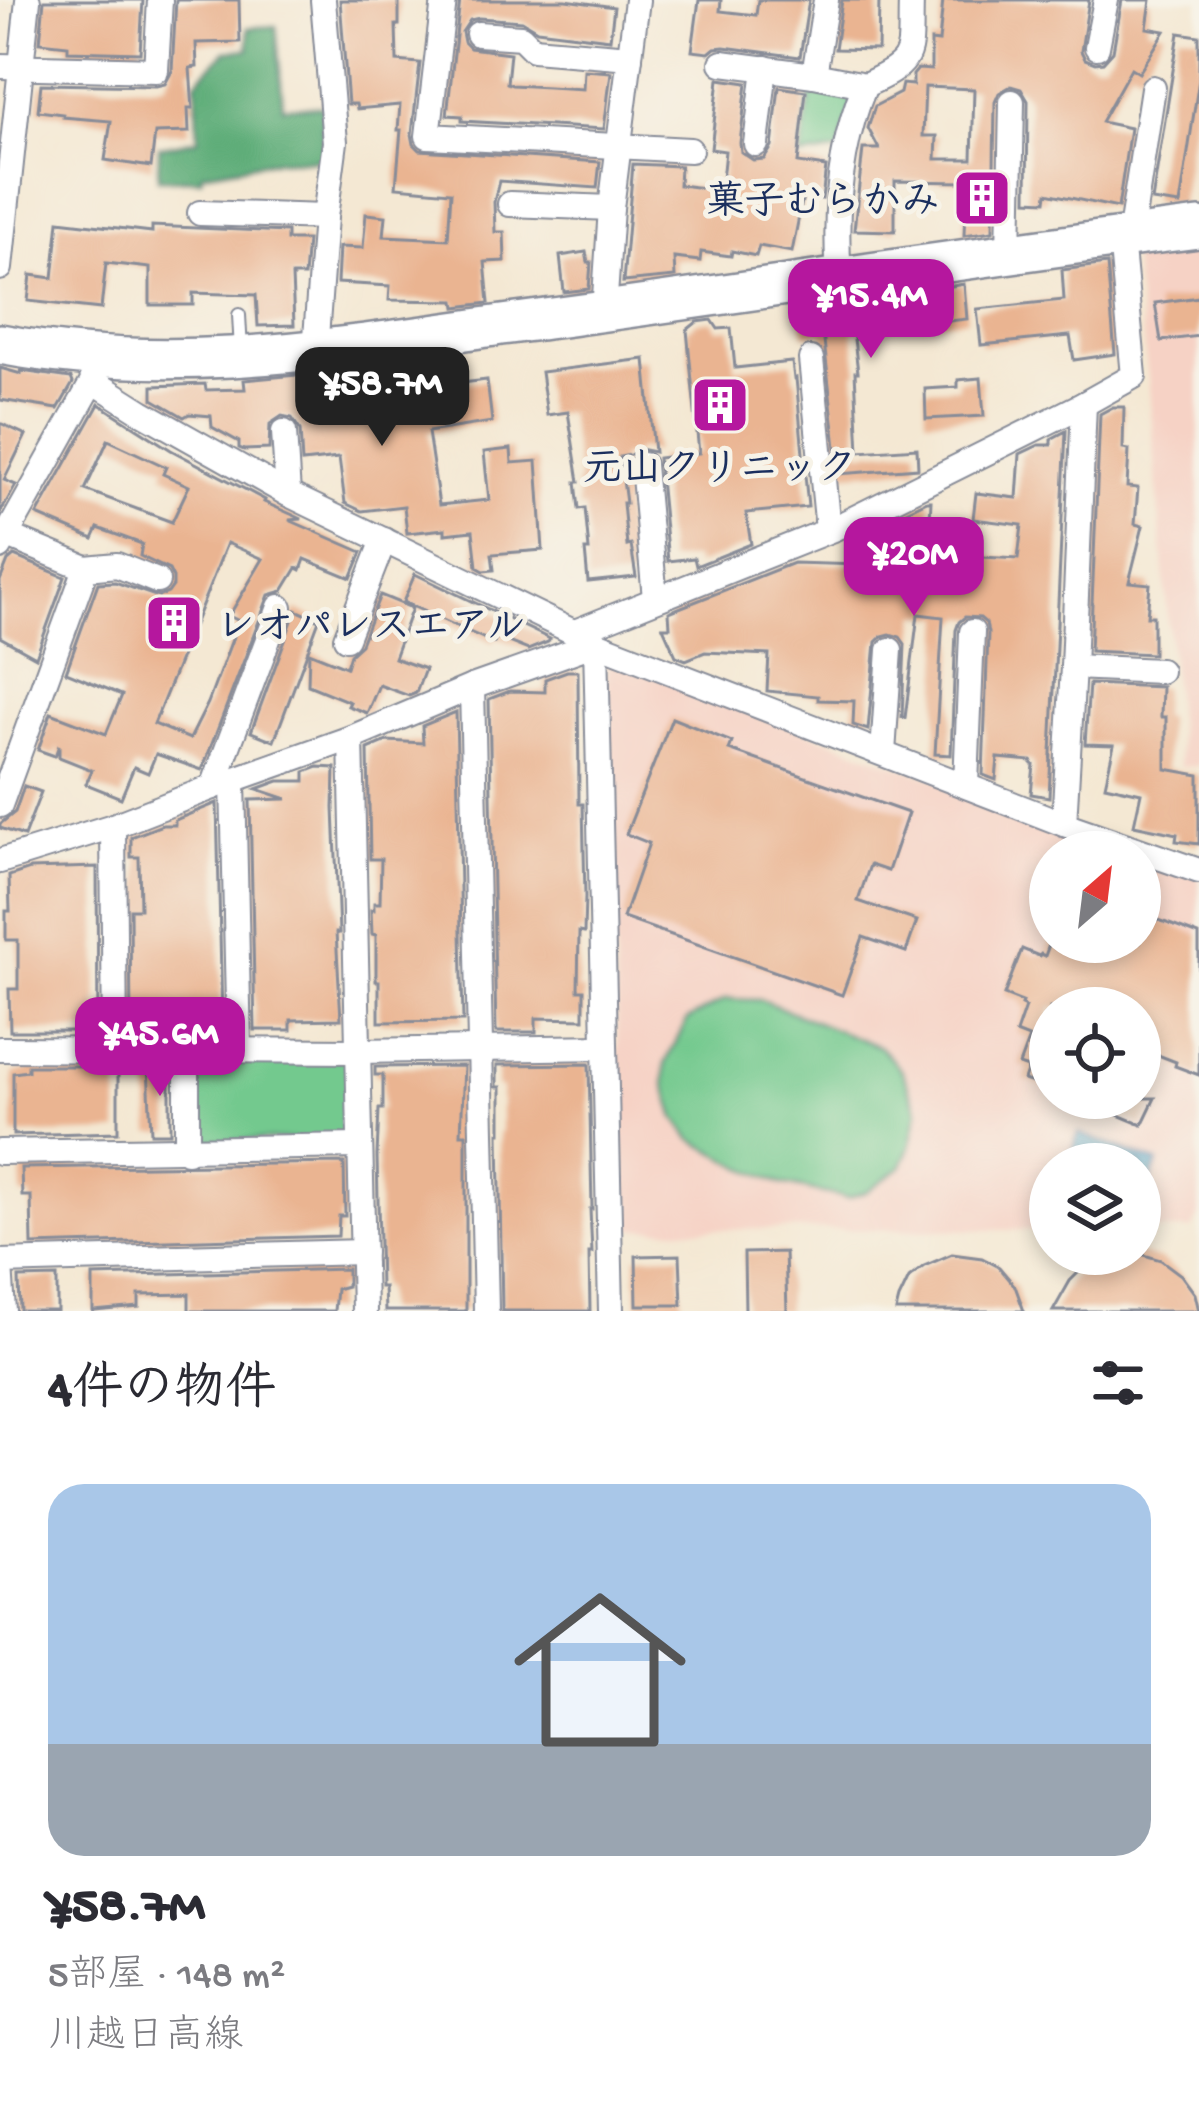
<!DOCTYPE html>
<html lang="ja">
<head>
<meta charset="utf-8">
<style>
  body { margin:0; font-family:"Gochi Hand","Klee One",sans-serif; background:#f7f7f7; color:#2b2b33; height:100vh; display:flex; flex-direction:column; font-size:45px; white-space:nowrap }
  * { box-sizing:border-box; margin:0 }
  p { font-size:39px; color:#7c7c81 }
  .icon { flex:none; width:66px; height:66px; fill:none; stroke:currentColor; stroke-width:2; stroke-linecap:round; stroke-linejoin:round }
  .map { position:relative; height:1311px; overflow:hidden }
  .drawer { display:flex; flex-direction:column; background:#fff; flex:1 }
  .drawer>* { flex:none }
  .needle { width:78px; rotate:28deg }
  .fabs { position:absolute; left:1029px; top:831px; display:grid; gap:24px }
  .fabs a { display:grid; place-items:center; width:132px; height:132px; border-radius:50%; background:#fff; box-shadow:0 6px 18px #0003; font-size:60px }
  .price { position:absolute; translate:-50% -102px; padding:0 27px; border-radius:24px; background:#b5179e; color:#fff; font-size:39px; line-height:78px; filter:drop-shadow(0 3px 6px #0008) }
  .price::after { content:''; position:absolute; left:50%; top:72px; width:36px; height:27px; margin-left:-18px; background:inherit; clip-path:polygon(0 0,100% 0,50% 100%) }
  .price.selected { background:#222; color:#fff }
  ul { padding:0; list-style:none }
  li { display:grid; align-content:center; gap:24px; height:636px; padding:0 48px }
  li+li { border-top:3px solid #e1e1e2 }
  li span { display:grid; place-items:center; height:372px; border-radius:36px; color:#555 }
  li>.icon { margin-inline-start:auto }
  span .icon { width:216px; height:216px; fill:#fffc; stroke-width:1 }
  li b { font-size:51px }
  h2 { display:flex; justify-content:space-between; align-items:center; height:144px; padding:0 48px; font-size:51px }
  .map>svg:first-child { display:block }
  .built { fill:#f6d2c5; fill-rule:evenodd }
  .green { fill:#73c98e; stroke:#477c76; stroke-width:3 }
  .forest { fill:#5ead79; stroke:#3c6e6c; stroke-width:3 }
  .water { fill:#50a4cc; stroke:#366a95; stroke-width:3 }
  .building { fill:#eab491; fill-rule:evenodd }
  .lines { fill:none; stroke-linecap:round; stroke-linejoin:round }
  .service-casing { stroke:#888c98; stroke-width:16 }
  .minor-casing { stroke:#888c98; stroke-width:28 }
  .primary-casing { stroke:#888c98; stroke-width:44 }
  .service { stroke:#fff; stroke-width:12 }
  .minor { stroke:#fff; stroke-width:24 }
  .primary { stroke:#fff; stroke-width:39 }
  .labels { text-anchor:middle; stroke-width:10; stroke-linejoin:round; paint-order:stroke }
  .poi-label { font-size:39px; font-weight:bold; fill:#1b2f5e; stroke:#f7f3e8; text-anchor:end }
</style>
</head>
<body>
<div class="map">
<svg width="1199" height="1311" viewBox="0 0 1199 1311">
  <rect width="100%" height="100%" fill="#f7f3e8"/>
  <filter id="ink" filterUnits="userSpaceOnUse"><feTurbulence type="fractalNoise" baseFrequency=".00833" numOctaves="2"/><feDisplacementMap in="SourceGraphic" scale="24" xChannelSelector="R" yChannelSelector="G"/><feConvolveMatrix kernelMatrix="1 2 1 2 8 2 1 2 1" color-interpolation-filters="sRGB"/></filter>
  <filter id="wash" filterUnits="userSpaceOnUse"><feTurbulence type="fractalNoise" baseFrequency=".004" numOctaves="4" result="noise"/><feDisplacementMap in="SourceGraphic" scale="48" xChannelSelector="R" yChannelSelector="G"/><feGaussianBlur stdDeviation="2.7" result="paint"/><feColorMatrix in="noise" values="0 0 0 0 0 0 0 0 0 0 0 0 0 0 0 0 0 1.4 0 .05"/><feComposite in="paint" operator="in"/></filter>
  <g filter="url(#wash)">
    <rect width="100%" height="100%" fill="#f4e8d3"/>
    <g class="built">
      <path d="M1199,247V766L1180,767L1148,376L1132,256Z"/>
      <path d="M607,658L1132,852H1050V942H1140V855L1199,877V1215L1192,1230H1140V1164H1050V1230L623,1229ZM1050,1008H1140V1098H1050Z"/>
    </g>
    <g class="green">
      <path d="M813,80L858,89L839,151L801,157Z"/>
      <path d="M726,999L761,1000L880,1047L902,1071L918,1111L910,1147L901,1167L866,1192L847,1198L782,1184L744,1168L691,1139L676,1118L665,1083V1064L687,1020Z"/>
      <path d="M352,1058V1139L194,1141V1059Z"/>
    </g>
    <path class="forest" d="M276,26L283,107L322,106L324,160H276L202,173L201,179H158L159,147L198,139L196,81L226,51L249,49L248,28Z"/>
    <path class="water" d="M1079,1133L1158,1163L1140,1211V1164H1067Z"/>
    <g id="blocks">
      <g class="building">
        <path d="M44,0H143L140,53L68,51V45L40,42Z"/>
        <path d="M176,0H239L240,42L196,43L197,67L190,68L193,108H188L189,132L155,133L151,167L105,160L111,121L63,117V114L38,111L41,84L156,86L165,84L172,71Z"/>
        <path d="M340,0H399V25H396L397,61L420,63L412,134L414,144L420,150L600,162L597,188L499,181L494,202L495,232H504L505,261L485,262L489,303L456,307L455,301L389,300L390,286L337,283L339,247L363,248L366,214L386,216L384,236L448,239L451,192L396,187L401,130H398L400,105L357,109L356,104H348Z"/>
        <path d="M460,0H566L614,7L610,39L537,30L522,21L479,18L470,20L462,32L464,42L470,48L510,53L507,83L512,85L583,89L584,70L611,72L604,129L462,121V116L447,115Z"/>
        <path d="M699,0H721L720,11L756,15L758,0H809L800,57L724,47L715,48L709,53L692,51Z"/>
        <path d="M842,0H879L878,50L835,49Z"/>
        <path d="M943,0H1089L1081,51L1085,59L1095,63L1103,62L1113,51L1122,0H1151L1147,28L1165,31L1139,73L1131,68L1101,122L1130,128L1118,208L1047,193L1046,201L1027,200L1028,101L1021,89L1011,86L999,93L995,102L993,231L964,235L966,182L895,181V231L854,230L863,149H879L868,128L875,106L900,93L902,84L913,85V75L918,69L931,70V41L939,42ZM925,87L974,89L972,159H936L937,136H923Z"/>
        <path d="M1179,33L1199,36V79L1180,205L1152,201Z"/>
        <path d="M719,79L747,83L740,143L741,152L753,160L764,159L772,147L779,87L806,91L798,163L826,167L822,199L803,196L792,252L759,246L756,256L732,251L731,256L701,252L700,261L674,258L675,277L623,282L633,164L680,166L679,185L721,190L725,151L711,149Z"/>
        <path d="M59,221L152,232V226L287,232V240H307L304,276H292L294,325L258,326L256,295L193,293V305H150V268L106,263L101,309L28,301L31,275L53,278Z"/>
        <path d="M586,252L588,262H591L589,289L564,292L560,256Z"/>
        <path d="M1107,264L1115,354L1074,360L1070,336L981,345L977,309L1064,300L1062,270Z"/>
        <path d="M964,284L967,319L888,328L887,325L853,331L858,372H855L859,452L917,448L918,468L839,474L823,332L804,335L800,307L861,301V299L882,296L883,298Z"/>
        <path d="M1199,297V336L1161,341L1155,303Z"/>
        <path d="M712,320L718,329L731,328L735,368L792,362L794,379L796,378L808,507L746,513L751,544L696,566L694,558L668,561L658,458L699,453L687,330L697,322Z"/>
        <path d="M645,359L654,452L640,449L630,455L620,457L626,503H623L627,546L631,545L636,577L588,582L585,550H589L585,508L579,509L576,482H579L568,412L547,415L541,372Z"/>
        <path d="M0,368L21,374V371L71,378L73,383L58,409L0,400Z"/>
        <path d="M360,369L366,407L403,402L402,394L430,390L429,387L487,380L492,422L428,432L439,505L489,500L484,452L511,449L512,463L537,461L543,550L492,554L494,570L484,571L477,567L473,531L445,534V529L407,533L404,506L362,511L345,503L339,458L302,462L300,430L292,418L282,416L270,424L269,449L244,450L239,448V442L212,427L211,416L189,414L184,417L153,399V386L205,384L206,390L245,389L244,380Z"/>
        <path d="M981,378L984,416L926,419L925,389L958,387V380Z"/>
        <path d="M99,404L171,450L265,500L264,502L302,519L289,520L362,552L351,578L305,559L301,570L297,568L283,591L269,595L202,770L156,754L148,773L134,767L121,798L86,784L92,770L59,757V745L55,756L38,750L51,713L106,734L122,695L66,672L98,583L115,582L158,597L168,593L173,586V578L169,570L140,556L142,544L98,528L93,539L37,515ZM108,440L166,467L163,474L189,486L172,522L85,490ZM227,543L263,559L229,616L239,621L208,703L190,739L154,724Z"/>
        <path d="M1113,407H1124L1123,449L1129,450L1127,487L1138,488L1135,524L1143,526L1129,582L1150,584L1147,616H1153V654L1090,651L1100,414Z"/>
        <path d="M0,423L26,435L4,480L16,485L0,513Z"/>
        <path d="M1066,431L1049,797L1031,794L1034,765L1032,764V761L998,758L996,780L983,775L988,633L986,623L980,618L965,617L959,622L956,630L951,755L935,754L943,617L918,614L905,718L902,717L905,644L900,637L890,634L882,636L876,642L868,730L853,725L854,701L818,700V696L767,691L769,655L705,652L686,660L676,656L663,627H670L669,612L793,563L895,566L898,515L927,501H931L928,554L1018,559L1022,525L973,519L976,493L1017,498L1020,454L1039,445H1051V439Z"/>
        <path d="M14,556L65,577L36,657L0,637V581L8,561Z"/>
        <path d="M415,574L550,639L548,642L528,650L496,637L494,643L403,602Z"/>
        <path d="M380,595L412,608L394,658L425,669L416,693L409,696L379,685L367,713L348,706L350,702L308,685L309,652L346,667L350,654L361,644Z"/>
        <path d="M296,610L319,620L274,741L251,732Z"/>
        <path d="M567,671H578L579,804H583L585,897L584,933L579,932L578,990H584V1019L536,1018V1032H496L489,699L510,691L545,692V679Z"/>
        <path d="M1089,684L1162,687L1161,717H1166V769L1199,775V844L1176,841L1177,834L1134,825L1141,793L1105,785L1114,745L1085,744Z"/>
        <path d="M456,712L463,1021L379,1022V981H376V935L372,934L371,910H374V903H380L381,859H370L368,749L387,741L423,743L422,726Z"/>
        <path d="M672,718L732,742L729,750L908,813L888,871L870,865L858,901L917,921L906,952L863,937L842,995L623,918L649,843L626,834Z"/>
        <path d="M318,767L335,768L334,808L339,933H336L341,1019L291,1020V1030H255L250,800L287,799L257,789L279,781H305V772Z"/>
        <path d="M24,786L41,792L24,836L0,828V824L15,812Z"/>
        <path d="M217,803L222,1021H176L175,1033H147V1028L131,1029L130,909H140L139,857H131V837L162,825H175V820Z"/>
        <path d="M97,867L98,1031H10L9,989H18V940H6V911H10L9,876L30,869Z"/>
        <path d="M1140,913L1199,935V1075L1175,1066L1176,1062L1140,1048V1008H1050V1089L1024,1080L1028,1068L1019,1065L1029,1038L1016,1033L1025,1007L1021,1005L1022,1002L1004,995L1022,949L1039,956L1041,954L1045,956L1050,942H1140Z"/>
        <path d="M589,1064L592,1209H590L592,1253H589L590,1311H502L499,1133H501V1087H497V1065Z"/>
        <path d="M28,1066H118V1132L13,1135V1073L28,1071Z"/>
        <path d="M148,1066H170V1133H151Z"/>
        <path d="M464,1066L461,1134H466V1311H385L384,1287H380L377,1156L379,1109H383V1075H375V1067Z"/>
        <path d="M1077,1098H1155L1142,1125Z"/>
        <path d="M344,1163L345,1216H339L338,1236L32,1245L31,1196H22L21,1168Z"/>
        <path d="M785,1252L787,1311H745L744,1253Z"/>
        <path d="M952,1254L982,1258L999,1267L1015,1286L1024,1311H896L899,1299L909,1278L924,1266Z"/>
        <path d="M1109,1254H1141L1161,1260L1181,1275L1195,1294L1199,1311H1053L1070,1281L1086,1265Z"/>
        <path d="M680,1255L682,1305H637L636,1256Z"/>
        <path d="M347,1269V1286L336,1289L334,1311H189V1294L139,1295V1307L93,1311V1276Z"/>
        <path d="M57,1277V1311H20L19,1278Z"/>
      </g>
    </g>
  </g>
  <g filter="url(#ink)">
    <use href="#blocks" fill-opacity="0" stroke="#888c98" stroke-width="3"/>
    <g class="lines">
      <defs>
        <path id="service" d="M239,315L241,351"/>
        <g id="minor">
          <path d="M444,0L428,136L690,150"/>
          <path d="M826,0L814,75L865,85"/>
          <path d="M478,34L521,37L533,49L630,57"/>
          <path d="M1097,47L1106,0"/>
          <path d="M722,63L814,75"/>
          <path d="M0,66L156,70L160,0"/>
          <path d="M756,144L765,68"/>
          <path d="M510,204L611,208"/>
          <path d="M200,213L325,217"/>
          <path d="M1130,237L1153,88"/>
          <path d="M1009,254L1012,102"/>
          <path d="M0,268L28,0"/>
          <path d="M839,276C834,211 840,145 865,85C919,61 909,55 911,0"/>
          <path d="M604,312L611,208L637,0"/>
          <path d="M315,351L325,217L335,142L323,0"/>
          <path d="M811,359L828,530"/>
          <path d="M93,381L142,412L288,494L596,643L1064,824L1199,871"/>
          <path d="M284,432L288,494"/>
          <path d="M643,465L655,599"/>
          <path d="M8,536L86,568"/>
          <path d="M0,547L93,381L92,370"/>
          <path d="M575,632L835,528L1084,404L1134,376L1121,238"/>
          <path d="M346,638L384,540"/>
          <path d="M1073,667L1160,671"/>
          <path d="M472,687L486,1311"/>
          <path d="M351,738L364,1311"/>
          <path d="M883,753L890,650"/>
          <path d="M233,780L239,1050"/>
          <path d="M966,785L972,632"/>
          <path d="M213,787L280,607"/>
          <path d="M0,805L86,568L117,565L157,581"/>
          <path d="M1064,824L1073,667L1084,404"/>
          <path d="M113,826L115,1048"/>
          <path d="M0,861L113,826L213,787L351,738L472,687L596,643L611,1311"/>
          <path d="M0,1049L359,1051L605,1047"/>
          <path d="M187,1049V1151"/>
          <path d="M0,1152L360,1146"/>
          <path d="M0,1262L363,1252"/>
          <path d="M0,1265L3,1311"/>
        </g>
        <path id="primary" d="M0,344C180,378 346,346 524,322C749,292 973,256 1199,228"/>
      </defs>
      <use href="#service" class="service-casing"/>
      <use href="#minor" class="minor-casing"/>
      <use href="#primary" class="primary-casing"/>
      <use href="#service" class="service"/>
      <use href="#minor" class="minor"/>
      <use href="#primary" class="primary"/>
    </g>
  </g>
  <defs>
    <symbol id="building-square" viewBox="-11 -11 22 22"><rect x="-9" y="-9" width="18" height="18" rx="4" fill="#b5179e" stroke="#f7f3e8"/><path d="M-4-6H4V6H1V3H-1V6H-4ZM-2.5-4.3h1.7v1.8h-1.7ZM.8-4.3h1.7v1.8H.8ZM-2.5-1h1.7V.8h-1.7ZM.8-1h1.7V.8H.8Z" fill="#fff"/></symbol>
  </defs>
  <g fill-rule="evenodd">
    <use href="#building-square" x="949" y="165" width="66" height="66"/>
    <use href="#building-square" x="687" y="372" width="66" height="66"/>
    <use href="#building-square" x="141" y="590" width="66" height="66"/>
  </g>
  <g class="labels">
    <g class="poi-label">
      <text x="940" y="212">菓子むらかみ</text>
      <text x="720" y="479" text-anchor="middle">元山クリニック</text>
      <text x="216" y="637" text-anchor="start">レオパレスエアル</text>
    </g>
  </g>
</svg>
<div class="fabs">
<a><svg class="needle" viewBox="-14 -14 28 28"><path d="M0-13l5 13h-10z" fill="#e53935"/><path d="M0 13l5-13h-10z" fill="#7c7c81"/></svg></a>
<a><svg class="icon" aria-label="locate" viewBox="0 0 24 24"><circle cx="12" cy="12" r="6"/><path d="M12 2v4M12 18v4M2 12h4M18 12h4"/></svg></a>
<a><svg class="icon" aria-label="layers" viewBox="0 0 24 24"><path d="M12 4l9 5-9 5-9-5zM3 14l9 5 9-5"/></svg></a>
</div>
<b class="price" style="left:871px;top:361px">¥15.4M</b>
<b class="price selected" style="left:382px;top:449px">¥58.7M</b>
<b class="price" style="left:914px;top:619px">¥20M</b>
<b class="price" style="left:160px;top:1099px">¥45.6M</b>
</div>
<section class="drawer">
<h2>4件の物件<svg class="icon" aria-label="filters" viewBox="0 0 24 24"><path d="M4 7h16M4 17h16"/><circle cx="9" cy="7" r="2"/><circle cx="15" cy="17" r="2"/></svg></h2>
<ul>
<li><span style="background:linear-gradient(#a9c7e8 70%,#9aa5b1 0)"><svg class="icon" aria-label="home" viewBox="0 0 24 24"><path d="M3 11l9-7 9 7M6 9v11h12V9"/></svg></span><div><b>¥58.7M</b><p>5部屋 · 148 m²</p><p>川越日高線</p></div></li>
</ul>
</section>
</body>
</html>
